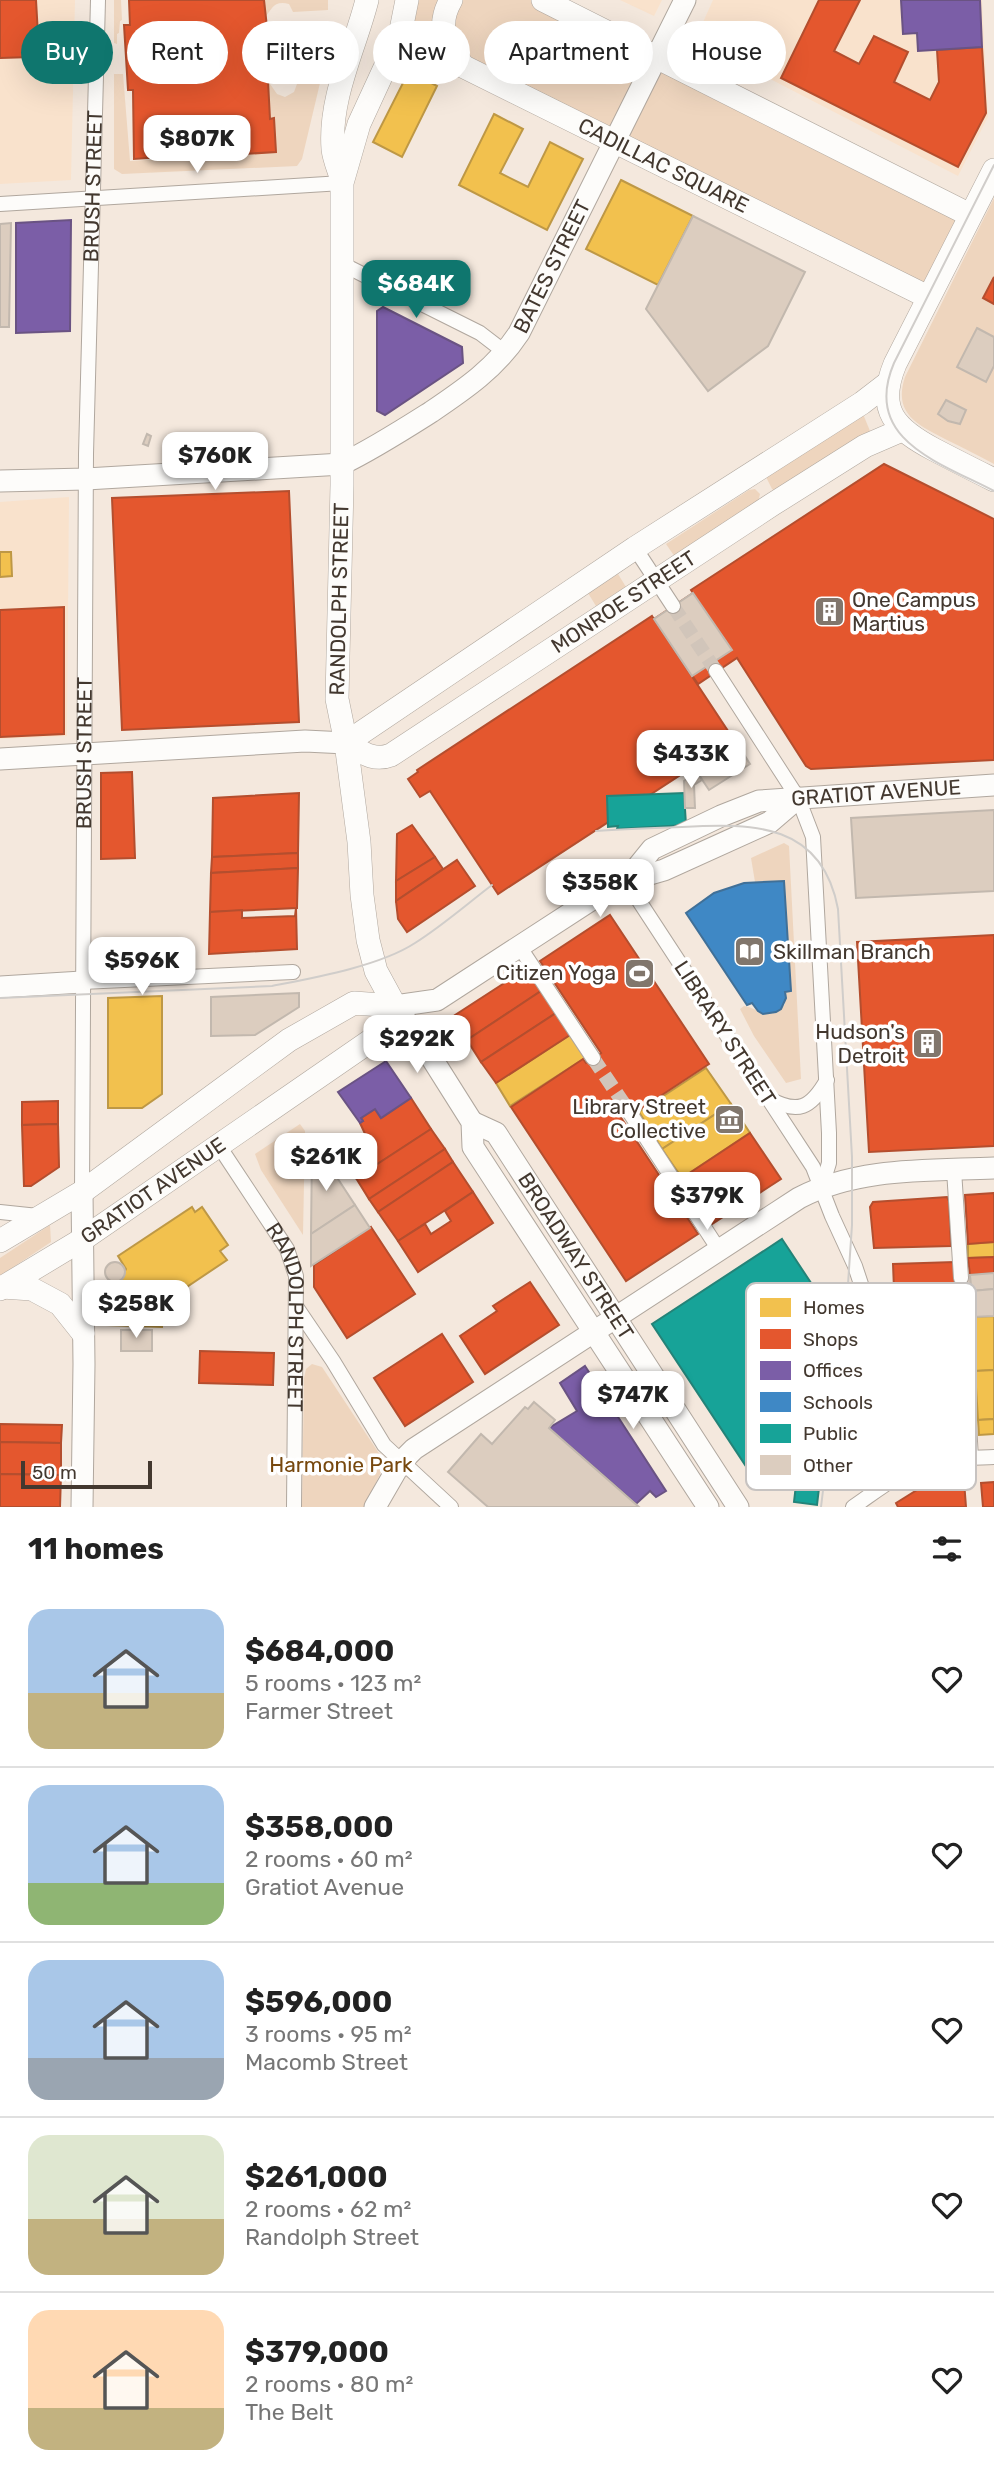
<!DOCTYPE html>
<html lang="en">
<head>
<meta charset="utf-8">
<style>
  body { margin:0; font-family:Rubik,sans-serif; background:#f2f2f2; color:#222; height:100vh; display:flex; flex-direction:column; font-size:26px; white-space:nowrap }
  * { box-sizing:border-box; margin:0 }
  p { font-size:23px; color:#767676 }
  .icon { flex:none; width:38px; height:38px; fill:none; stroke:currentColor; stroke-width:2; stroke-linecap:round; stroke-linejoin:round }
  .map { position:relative; height:1507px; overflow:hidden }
  .details { display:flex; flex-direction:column; background:#fff; flex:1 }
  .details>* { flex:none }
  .guide { position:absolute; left:21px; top:21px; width:952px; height:63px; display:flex; gap:14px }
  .scale { position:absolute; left:21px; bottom:18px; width:131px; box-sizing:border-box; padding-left:7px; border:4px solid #43382f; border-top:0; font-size:19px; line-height:24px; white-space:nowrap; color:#43382f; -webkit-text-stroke:5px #fff; paint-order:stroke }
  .price { position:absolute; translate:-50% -60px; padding:0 16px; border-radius:14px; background:#fff; color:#222; font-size:23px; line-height:46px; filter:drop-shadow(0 2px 4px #0008) }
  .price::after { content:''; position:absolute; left:50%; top:42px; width:21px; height:16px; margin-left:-10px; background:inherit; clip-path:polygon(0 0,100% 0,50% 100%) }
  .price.current { background:#0f766e; color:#fff }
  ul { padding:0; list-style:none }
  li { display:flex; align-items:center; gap:21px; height:175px; padding:0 28px }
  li+li { border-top:2px solid #e0e0e0 }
  li span { display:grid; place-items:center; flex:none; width:196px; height:140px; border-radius:21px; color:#555 }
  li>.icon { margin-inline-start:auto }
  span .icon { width:84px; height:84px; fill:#fffc; stroke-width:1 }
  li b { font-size:30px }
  h2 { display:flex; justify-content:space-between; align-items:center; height:84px; padding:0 28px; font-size:30px }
  .tag { padding:0 24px; border-radius:32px; background:#fff; box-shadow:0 7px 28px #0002; font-size:24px; line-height:63px }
  .tag.current { background:#0f766e; color:#fff }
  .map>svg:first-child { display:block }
  .built { fill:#f9e2cc }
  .green { fill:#eed5be }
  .homes { fill:#f2c14e; stroke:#be9845; stroke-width:2 }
  .shops { fill:#e4572e; stroke:#b44e2e; stroke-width:2 }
  .offices { fill:#7b5ea7; stroke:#6a5383; stroke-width:2 }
  .schools { fill:#3f88c5; stroke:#407098; stroke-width:2 }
  .public { fill:#17a398; stroke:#248378; stroke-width:2 }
  .building { fill:#dccdbf; stroke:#c2b8ae; stroke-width:2 }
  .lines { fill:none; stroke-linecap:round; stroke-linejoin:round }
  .street-tunnel { stroke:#d1c5ba; stroke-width:14; stroke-dasharray:14 7; stroke-linecap:butt }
  .street-casing { stroke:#b0a79e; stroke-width:16 }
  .secondary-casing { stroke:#b0a79e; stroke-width:23 }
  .primary-casing { stroke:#b0a79e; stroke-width:24 }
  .street { stroke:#fdfcfa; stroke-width:14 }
  .secondary { stroke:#fdfcfa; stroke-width:21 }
  .primary { stroke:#fdfcfa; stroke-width:23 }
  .tram { stroke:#d0cdca; stroke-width:2 }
  .labels { text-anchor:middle; stroke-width:7; stroke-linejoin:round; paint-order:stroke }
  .street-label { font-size:21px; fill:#43382f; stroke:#fff }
  .poi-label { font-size:21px; fill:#43382f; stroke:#fff; text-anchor:end }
  .park-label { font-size:21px; fill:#77480e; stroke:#fff }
  .key { fill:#fff; stroke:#c7c3c1; stroke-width:2 }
  .key-label { font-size:19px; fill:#43382f }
</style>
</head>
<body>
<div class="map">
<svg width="994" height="1507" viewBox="0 0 994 1507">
  <rect width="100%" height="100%" fill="#f4e8dd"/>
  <g class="built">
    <path d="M0,0H75L71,180L0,184Z"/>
    <path d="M620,0H662L654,16Z"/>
    <path d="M713,0H982L988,117L958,176L695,40Z"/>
    <path d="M69,497L67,736L0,739V502Z"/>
  </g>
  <g class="green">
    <path d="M114,0H121L122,20L120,21L119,33L117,34V44L114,43Z"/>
    <path d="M264,0H328V10L293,12L289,4C273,0 272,10 265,17Z"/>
    <path d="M407,0H543L970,215L928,297L400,35Z"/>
    <path d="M114,74H123L130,161L276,152L274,119H270L268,81L277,94L285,97L294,92L297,84L320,83L302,159L297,166L122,174L114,169Z"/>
    <path d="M994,198V464C979,456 964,448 949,441C921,426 892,416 905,377Z"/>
    <path d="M863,414L870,431L774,490L772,489L766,477Z"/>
    <path d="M755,489L760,494L758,502L675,557L666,544L749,490Z"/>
    <path d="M618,574L626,587L596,606L588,593Z"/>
    <path d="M784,843L789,846L801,1079L786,1083L754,1036L740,1009L744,1006C760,1009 772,1022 785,1004V992L791,990L784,881L755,882L751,858Z"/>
    <path d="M300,1124L305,1131L303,1235L261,1170L255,1154Z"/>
    <path d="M50,1225L51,1242L0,1276V1258Z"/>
    <path d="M312,1364L322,1367L384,1461L383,1468L364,1507H302L304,1378L306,1369Z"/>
  </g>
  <g class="homes">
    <path d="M409,71L437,86L402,157L373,142Z"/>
    <path d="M494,114L523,129L500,173L528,187L550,142L583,159L547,230L459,185Z"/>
    <path d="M621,180L693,216L658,285L586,249Z"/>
    <path d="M0,552H11L12,576L0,577Z"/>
    <path d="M162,996V1094L142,1108H108V998Z"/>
    <path d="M570,1035L585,1058L510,1106L496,1083Z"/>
    <path d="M706,1068L731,1104L662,1149L639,1112Z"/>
    <path d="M731,1104L750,1133L682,1178L662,1149Z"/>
    <path d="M192,1207L195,1212L202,1207L228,1245L220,1251L227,1260L163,1303L162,1327L107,1325V1319L103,1318V1282H119L126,1269L118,1256Z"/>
    <path d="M994,1242V1257L968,1258V1244Z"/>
    <path d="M994,1316V1370L975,1371L972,1317Z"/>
    <path d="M994,1370V1419L978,1420L975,1371Z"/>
    <path d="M994,1419V1434L979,1435L978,1420Z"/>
  </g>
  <g class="shops">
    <path d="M0,0H36L38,35H30L31,57L0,58Z"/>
    <path d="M129,0H264L267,27H276L278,75H269L270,81H268L270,119L274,118L276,152L244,154L243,151L162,155V157L134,159L133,90H128L124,25H130Z"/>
    <path d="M819,0H860L834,51L859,64L874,36L908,52L894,82L930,100L939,82L937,50L982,47L986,113L958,167L781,78Z"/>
    <path d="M73,34V55L31,57L30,35Z"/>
    <path d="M994,277V304L983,298Z"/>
    <path d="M884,464L994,519V760L811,769L806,766L737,658L698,684L654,619L693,593L691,590Z"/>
    <path d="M289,491L299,722L122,730L112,498Z"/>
    <path d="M64,607V734L0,737V610Z"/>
    <path d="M652,616L734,740L726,745L729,751L711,762L708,757L498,894L430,791L420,797L408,779L418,772L417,770Z"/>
    <path d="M132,772L135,858L101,859V773Z"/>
    <path d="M299,793L298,853L212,857L213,798Z"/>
    <path d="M412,825L435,857L396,881L397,834Z"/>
    <path d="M298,853V868L211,873L212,857Z"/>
    <path d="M435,857L443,869L396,901V881Z"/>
    <path d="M457,860L475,886L407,932L398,919L396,901Z"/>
    <path d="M298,868L297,908L210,912L211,873Z"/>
    <path d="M296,908L297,949L209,954L210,912L242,910V918L295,916Z"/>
    <path d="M610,915L709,1064L639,1110L634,1102L618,1113L698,1234L626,1281L511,1107L583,1059L586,1063L601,1053L540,961Z"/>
    <path d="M994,935V1146L869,1152L857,942Z"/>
    <path d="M526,969L541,991L467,1040L452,1017Z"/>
    <path d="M541,991L556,1013L481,1062L467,1040Z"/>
    <path d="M556,1013L570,1035L496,1083L481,1062Z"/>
    <path d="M411,1098L431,1129L356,1178L340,1154L366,1136L360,1123L363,1121L361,1118L375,1109L381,1118Z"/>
    <path d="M58,1101V1124L22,1125V1102Z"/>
    <path d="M58,1124L59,1167L31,1186H24L22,1125Z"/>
    <path d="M431,1129L445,1149L369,1199L356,1178Z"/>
    <path d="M750,1133L781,1179L712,1224L682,1178Z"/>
    <path d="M445,1149L453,1162L378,1212L369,1199Z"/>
    <path d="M453,1162L473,1192L398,1241L378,1212Z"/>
    <path d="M473,1192L493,1223L418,1272L398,1241L425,1224L431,1234L451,1221L445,1211Z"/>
    <path d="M994,1193V1242L968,1244L965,1195Z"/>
    <path d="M947,1197L949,1201L951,1246L874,1248L870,1207L873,1202Z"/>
    <path d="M371,1227L415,1294L347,1338L314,1287V1265Z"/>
    <path d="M994,1257V1273L970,1275L968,1258Z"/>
    <path d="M954,1262L961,1436L937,1437L916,1370L915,1356H911V1345H907L906,1314H895L893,1264Z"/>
    <path d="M530,1282L559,1325L485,1374L460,1336L497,1311L493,1306Z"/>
    <path d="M442,1334L473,1382L405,1426L374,1378Z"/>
    <path d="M200,1351L274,1353L273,1385L199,1383Z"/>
    <path d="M0,1424L62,1425L61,1443L0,1442Z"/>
    <path d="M0,1442L61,1443V1475L0,1474Z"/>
    <path d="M0,1474L61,1475L60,1507H0Z"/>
    <path d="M964,1481L966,1507H898L896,1503L925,1485Z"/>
    <path d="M994,1482V1507H983L981,1483Z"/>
  </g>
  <g class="offices">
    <path d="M901,0H980L982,47L918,51L917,33L903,34Z"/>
    <path d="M71,220L70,331L16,333V223Z"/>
    <path d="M383,307L462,347L463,363L385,415L377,411V311Z"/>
    <path d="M386,1061L411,1098L381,1118L375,1109L361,1118L363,1121L360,1123L338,1092Z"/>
    <path d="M585,1366L666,1491L656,1497L650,1491L636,1504L549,1428L577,1411L560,1383Z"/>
  </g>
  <path class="schools" d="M784,881L791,991L785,992L786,998L781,1009L776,1012L763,1014L758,1011L752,1003L747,1005L686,913L714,893L744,883Z"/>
  <g class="public">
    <path d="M684,793L686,825L617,829L618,826L608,827L607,796Z"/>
    <path d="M782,1239L819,1295L788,1315L792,1321L795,1319L806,1335L789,1346L806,1371L790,1382L803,1403L770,1425L779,1438L765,1447L781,1471L759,1486L652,1324Z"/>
    <path d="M803,1425L826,1428L817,1505L794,1502Z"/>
  </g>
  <g class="building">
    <path d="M267,27H276L278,75H269Z"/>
    <path d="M693,216L805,272L768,346L708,391L646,309Z"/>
    <path d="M11,223L9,327H0V224Z"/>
    <path d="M977,328L994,337V366L986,382L957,367Z"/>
    <path d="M946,400L966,410L960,424L948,421L938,414Z"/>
    <path d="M147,434L151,436L148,446L143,444Z"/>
    <path d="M693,593L732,650L692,676L654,619Z"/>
    <path d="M738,745L750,764L709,790L697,772Z"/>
    <path d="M697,772L702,780L694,785L695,808H685L684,781Z"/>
    <path d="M994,810V891L856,898L851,818Z"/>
    <path d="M299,993V1007L255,1035L211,1036V997Z"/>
    <path d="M317,1147L355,1205L311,1234L312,1150Z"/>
    <path d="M355,1205L370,1228L311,1266V1234Z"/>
    <circle cx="115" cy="1272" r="10"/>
    <path d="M994,1273V1289L971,1291L970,1275Z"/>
    <path d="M970,1277L971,1291L955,1292V1278Z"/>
    <path d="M994,1289V1316L972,1317L971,1291Z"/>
    <rect x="121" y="1330" width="31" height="21"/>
    <path d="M534,1402L555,1420L549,1428L639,1507H488L448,1472L481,1434L492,1444L525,1407L528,1409Z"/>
  </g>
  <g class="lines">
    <g class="street-tunnel">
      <path d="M673,606L716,671"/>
      <path d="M593,1058L626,1107"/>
    </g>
    <defs>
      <g id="street">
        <path d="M0,204L342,183"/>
        <path d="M342,264L480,333L506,353"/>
        <path d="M635,548L673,606"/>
        <path d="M716,671L798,798L813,837L829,1133V1163L822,1186"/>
        <path d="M626,881L813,1167L832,1216L855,1266L921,1465"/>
        <path d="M519,946L593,1058"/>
        <path d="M82,982L293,972"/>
        <path d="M768,1098C798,1115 811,1108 827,1080"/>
        <path d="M626,1107L719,1250"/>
        <path id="s1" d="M219,1146L287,1249L296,1276L294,1507"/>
        <path d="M954,1170L961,1278"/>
        <path id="s2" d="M82,1192L86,454L98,0"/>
        <path d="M0,1212L38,1216"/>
        <path d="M961,1291L971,1458"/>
        <path d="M297,1308L333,1361L384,1445L451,1507"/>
        <path d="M853,1507C878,1490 904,1468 934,1462C953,1458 974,1458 994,1457"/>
      </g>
      <g id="secondary">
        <path id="s3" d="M0,481L86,479L342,464C373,449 401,431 431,412C465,389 496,368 519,333L685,0"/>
        <path d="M0,759L305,741L346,743"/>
        <path id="s4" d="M626,881L652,849L721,816L759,801L994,785"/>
        <path d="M0,987L82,982"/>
        <path id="s5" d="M472,1122L496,1133L738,1507"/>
        <path d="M82,1192L84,1364L82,1507"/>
        <path d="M375,1507L401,1462L414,1449L799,1198C859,1167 928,1171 994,1168"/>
        <path d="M708,1507L473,1147L472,1122L419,1038L395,1006L437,1000L594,898L626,881L664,870L770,822L798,798"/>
      </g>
      <g id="primary">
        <path d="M451,0C437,24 444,44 461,63"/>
        <path d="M543,0L970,215"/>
        <path id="s6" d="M400,35L928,297"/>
        <path d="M994,170L895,364C876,410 895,429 935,450C954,460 974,470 994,480"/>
        <path d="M342,180C339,170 334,159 333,149C329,97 355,48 367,0"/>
        <path id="s7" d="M346,743C362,752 373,762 391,755L773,504L865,446L902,430"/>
        <path d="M346,743L635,548L862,403L888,383"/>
        <path id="s8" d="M395,1006L376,971L368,940L362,895L359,842L346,743L337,699L342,485V183L359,124L400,35L407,0"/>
        <path d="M0,1241L82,1192L289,1040L354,1003L395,1006"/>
        <path d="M2,1287L32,1289L60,1304L83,1333"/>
        <path id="s9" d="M0,1289L83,1239L376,1037L395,1006"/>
      </g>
    </defs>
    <use href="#street" class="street-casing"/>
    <use href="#secondary" class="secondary-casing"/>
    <use href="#primary" class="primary-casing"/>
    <use href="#street" class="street"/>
    <use href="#secondary" class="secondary"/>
    <use href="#primary" class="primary"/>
    <g class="tram">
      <path d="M994,165L894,363C861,440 941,463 994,491"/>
      <path d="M596,831C624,829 653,828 682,827C754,823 822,823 838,909L852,1157V1225L848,1284L821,1507"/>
      <path d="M0,998L272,986C313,978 380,966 415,943C442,926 467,904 492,885"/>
    </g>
  </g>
  <defs>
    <symbol id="building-square" viewBox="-11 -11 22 22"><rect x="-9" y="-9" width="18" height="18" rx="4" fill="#81766c" stroke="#fff"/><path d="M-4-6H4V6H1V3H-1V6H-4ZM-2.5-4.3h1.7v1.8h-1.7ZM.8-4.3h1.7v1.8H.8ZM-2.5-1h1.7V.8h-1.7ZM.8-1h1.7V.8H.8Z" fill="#fff"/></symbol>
    <symbol id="library-square" viewBox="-11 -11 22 22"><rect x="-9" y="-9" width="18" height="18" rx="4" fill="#81766c" stroke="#fff"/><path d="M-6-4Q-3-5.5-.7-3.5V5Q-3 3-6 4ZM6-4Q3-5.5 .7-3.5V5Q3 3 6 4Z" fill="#fff"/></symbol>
    <symbol id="stadium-square" viewBox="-11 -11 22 22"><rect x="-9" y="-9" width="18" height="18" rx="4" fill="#81766c" stroke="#fff"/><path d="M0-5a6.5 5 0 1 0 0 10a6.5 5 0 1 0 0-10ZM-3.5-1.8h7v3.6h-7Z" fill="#fff"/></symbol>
    <symbol id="museum-square" viewBox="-11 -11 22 22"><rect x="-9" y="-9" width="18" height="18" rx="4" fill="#81766c" stroke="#fff"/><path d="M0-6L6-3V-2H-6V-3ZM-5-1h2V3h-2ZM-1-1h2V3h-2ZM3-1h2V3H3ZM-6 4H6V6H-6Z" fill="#fff"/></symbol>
  </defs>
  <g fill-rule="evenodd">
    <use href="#building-square" x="812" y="594" width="35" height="35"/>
    <use href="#library-square" x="732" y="934" width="35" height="35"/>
    <use href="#stadium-square" x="622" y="956" width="35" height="35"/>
    <use href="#building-square" x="910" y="1026" width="35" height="35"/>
    <use href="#museum-square" x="712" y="1102" width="35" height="35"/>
  </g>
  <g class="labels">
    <g class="street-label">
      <text dy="7" stroke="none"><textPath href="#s6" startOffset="294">CADILLAC SQUARE</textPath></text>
      <text dy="7" stroke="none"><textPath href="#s2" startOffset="1006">BRUSH STREET</textPath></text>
      <text dy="7" stroke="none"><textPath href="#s3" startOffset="639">BATES STREET</textPath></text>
      <text dy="7" stroke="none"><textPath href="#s8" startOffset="415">RANDOLPH STREET</textPath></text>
      <text dy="7" stroke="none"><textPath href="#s7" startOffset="327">MONROE STREET</textPath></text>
      <text dy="7" stroke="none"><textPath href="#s2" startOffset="439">BRUSH STREET</textPath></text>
      <text dy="7" stroke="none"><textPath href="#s4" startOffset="276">GRATIOT AVENUE</textPath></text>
      <text transform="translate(725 1033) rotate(57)" y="7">LIBRARY STREET</text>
      <text dy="7" stroke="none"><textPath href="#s9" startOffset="182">GRATIOT AVENUE</textPath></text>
      <text dy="7" stroke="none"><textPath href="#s5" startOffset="173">BROADWAY STREET</textPath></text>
      <text dy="7" stroke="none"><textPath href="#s1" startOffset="191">RANDOLPH STREET</textPath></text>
    </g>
    <g class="poi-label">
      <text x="852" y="607" text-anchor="start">One Campus<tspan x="852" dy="24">Martius</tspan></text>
      <text x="773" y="959" text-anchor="start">Skillman Branch</text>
      <text x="616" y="980">Citizen Yoga</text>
      <text x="905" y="1039">Hudson's<tspan x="905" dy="24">Detroit</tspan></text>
      <text x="706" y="1114">Library Street<tspan x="706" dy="24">Collective</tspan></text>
    </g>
    <g class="park-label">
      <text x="341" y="1472">Harmonie Park</text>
    </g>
  </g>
  <rect x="746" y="1283" width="230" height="207" rx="10" class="key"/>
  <rect x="760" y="1298" width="31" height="19" fill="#f2c14e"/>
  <rect x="760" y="1329" width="31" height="20" fill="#e4572e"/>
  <rect x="760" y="1361" width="31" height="19" fill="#7b5ea7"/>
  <rect x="760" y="1392" width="31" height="20" fill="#3f88c5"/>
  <rect x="760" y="1424" width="31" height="19" fill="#17a398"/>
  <rect x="760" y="1455" width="31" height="20" fill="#dccdbf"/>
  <g class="key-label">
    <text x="803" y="1314">Homes</text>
    <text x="803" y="1346">Shops</text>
    <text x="803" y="1377">Offices</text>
    <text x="803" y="1409">Schools</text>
    <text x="803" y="1440">Public</text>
    <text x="803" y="1472">Other</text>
  </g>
</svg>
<div class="scale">50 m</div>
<b class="price" style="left:197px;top:175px">$807K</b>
<b class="price current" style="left:416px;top:320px">$684K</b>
<b class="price" style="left:215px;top:492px">$760K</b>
<b class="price" style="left:691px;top:790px">$433K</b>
<b class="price" style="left:600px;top:919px">$358K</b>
<b class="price" style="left:142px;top:997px">$596K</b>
<b class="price" style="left:417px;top:1075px">$292K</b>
<b class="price" style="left:326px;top:1193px">$261K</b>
<b class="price" style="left:707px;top:1232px">$379K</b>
<b class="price" style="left:136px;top:1340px">$258K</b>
<b class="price" style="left:633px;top:1431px">$747K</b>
<div class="guide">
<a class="tag current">Buy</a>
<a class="tag">Rent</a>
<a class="tag">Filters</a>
<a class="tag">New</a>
<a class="tag">Apartment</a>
<a class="tag">House</a>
</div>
</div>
<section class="details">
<h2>11 homes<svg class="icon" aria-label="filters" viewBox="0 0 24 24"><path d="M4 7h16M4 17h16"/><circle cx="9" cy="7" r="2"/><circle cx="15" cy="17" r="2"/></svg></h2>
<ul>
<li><span style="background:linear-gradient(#a9c7e8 60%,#c2b280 0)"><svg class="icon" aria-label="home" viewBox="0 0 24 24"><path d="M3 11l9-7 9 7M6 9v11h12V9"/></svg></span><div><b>$684,000</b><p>5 rooms · 123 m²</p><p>Farmer Street</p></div><svg class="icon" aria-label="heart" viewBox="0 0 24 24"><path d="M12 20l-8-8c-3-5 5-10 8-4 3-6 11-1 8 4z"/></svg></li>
<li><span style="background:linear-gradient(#a9c7e8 70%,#8fb573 0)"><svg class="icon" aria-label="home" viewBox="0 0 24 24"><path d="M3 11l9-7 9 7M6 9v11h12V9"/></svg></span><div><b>$358,000</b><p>2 rooms · 60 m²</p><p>Gratiot Avenue</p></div><svg class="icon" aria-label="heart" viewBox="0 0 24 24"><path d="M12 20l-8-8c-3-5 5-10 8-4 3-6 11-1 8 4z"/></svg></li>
<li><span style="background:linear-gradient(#a9c7e8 70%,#9aa5b1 0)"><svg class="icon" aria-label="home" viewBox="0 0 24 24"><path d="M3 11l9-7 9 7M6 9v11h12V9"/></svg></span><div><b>$596,000</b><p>3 rooms · 95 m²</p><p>Macomb Street</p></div><svg class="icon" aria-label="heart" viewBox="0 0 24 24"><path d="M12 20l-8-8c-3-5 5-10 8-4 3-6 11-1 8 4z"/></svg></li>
<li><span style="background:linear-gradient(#dfe7d0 60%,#c2b280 0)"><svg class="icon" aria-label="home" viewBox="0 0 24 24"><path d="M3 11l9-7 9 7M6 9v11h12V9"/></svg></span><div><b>$261,000</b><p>2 rooms · 62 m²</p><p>Randolph Street</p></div><svg class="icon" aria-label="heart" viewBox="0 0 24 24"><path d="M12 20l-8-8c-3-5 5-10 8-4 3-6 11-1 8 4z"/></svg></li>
<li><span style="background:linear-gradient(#ffd9b3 70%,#c2b280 0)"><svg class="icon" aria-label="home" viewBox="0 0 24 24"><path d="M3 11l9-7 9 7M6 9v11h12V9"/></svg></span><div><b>$379,000</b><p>2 rooms · 80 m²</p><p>The Belt</p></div><svg class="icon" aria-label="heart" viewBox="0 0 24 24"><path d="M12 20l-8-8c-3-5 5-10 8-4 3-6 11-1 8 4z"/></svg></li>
</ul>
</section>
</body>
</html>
